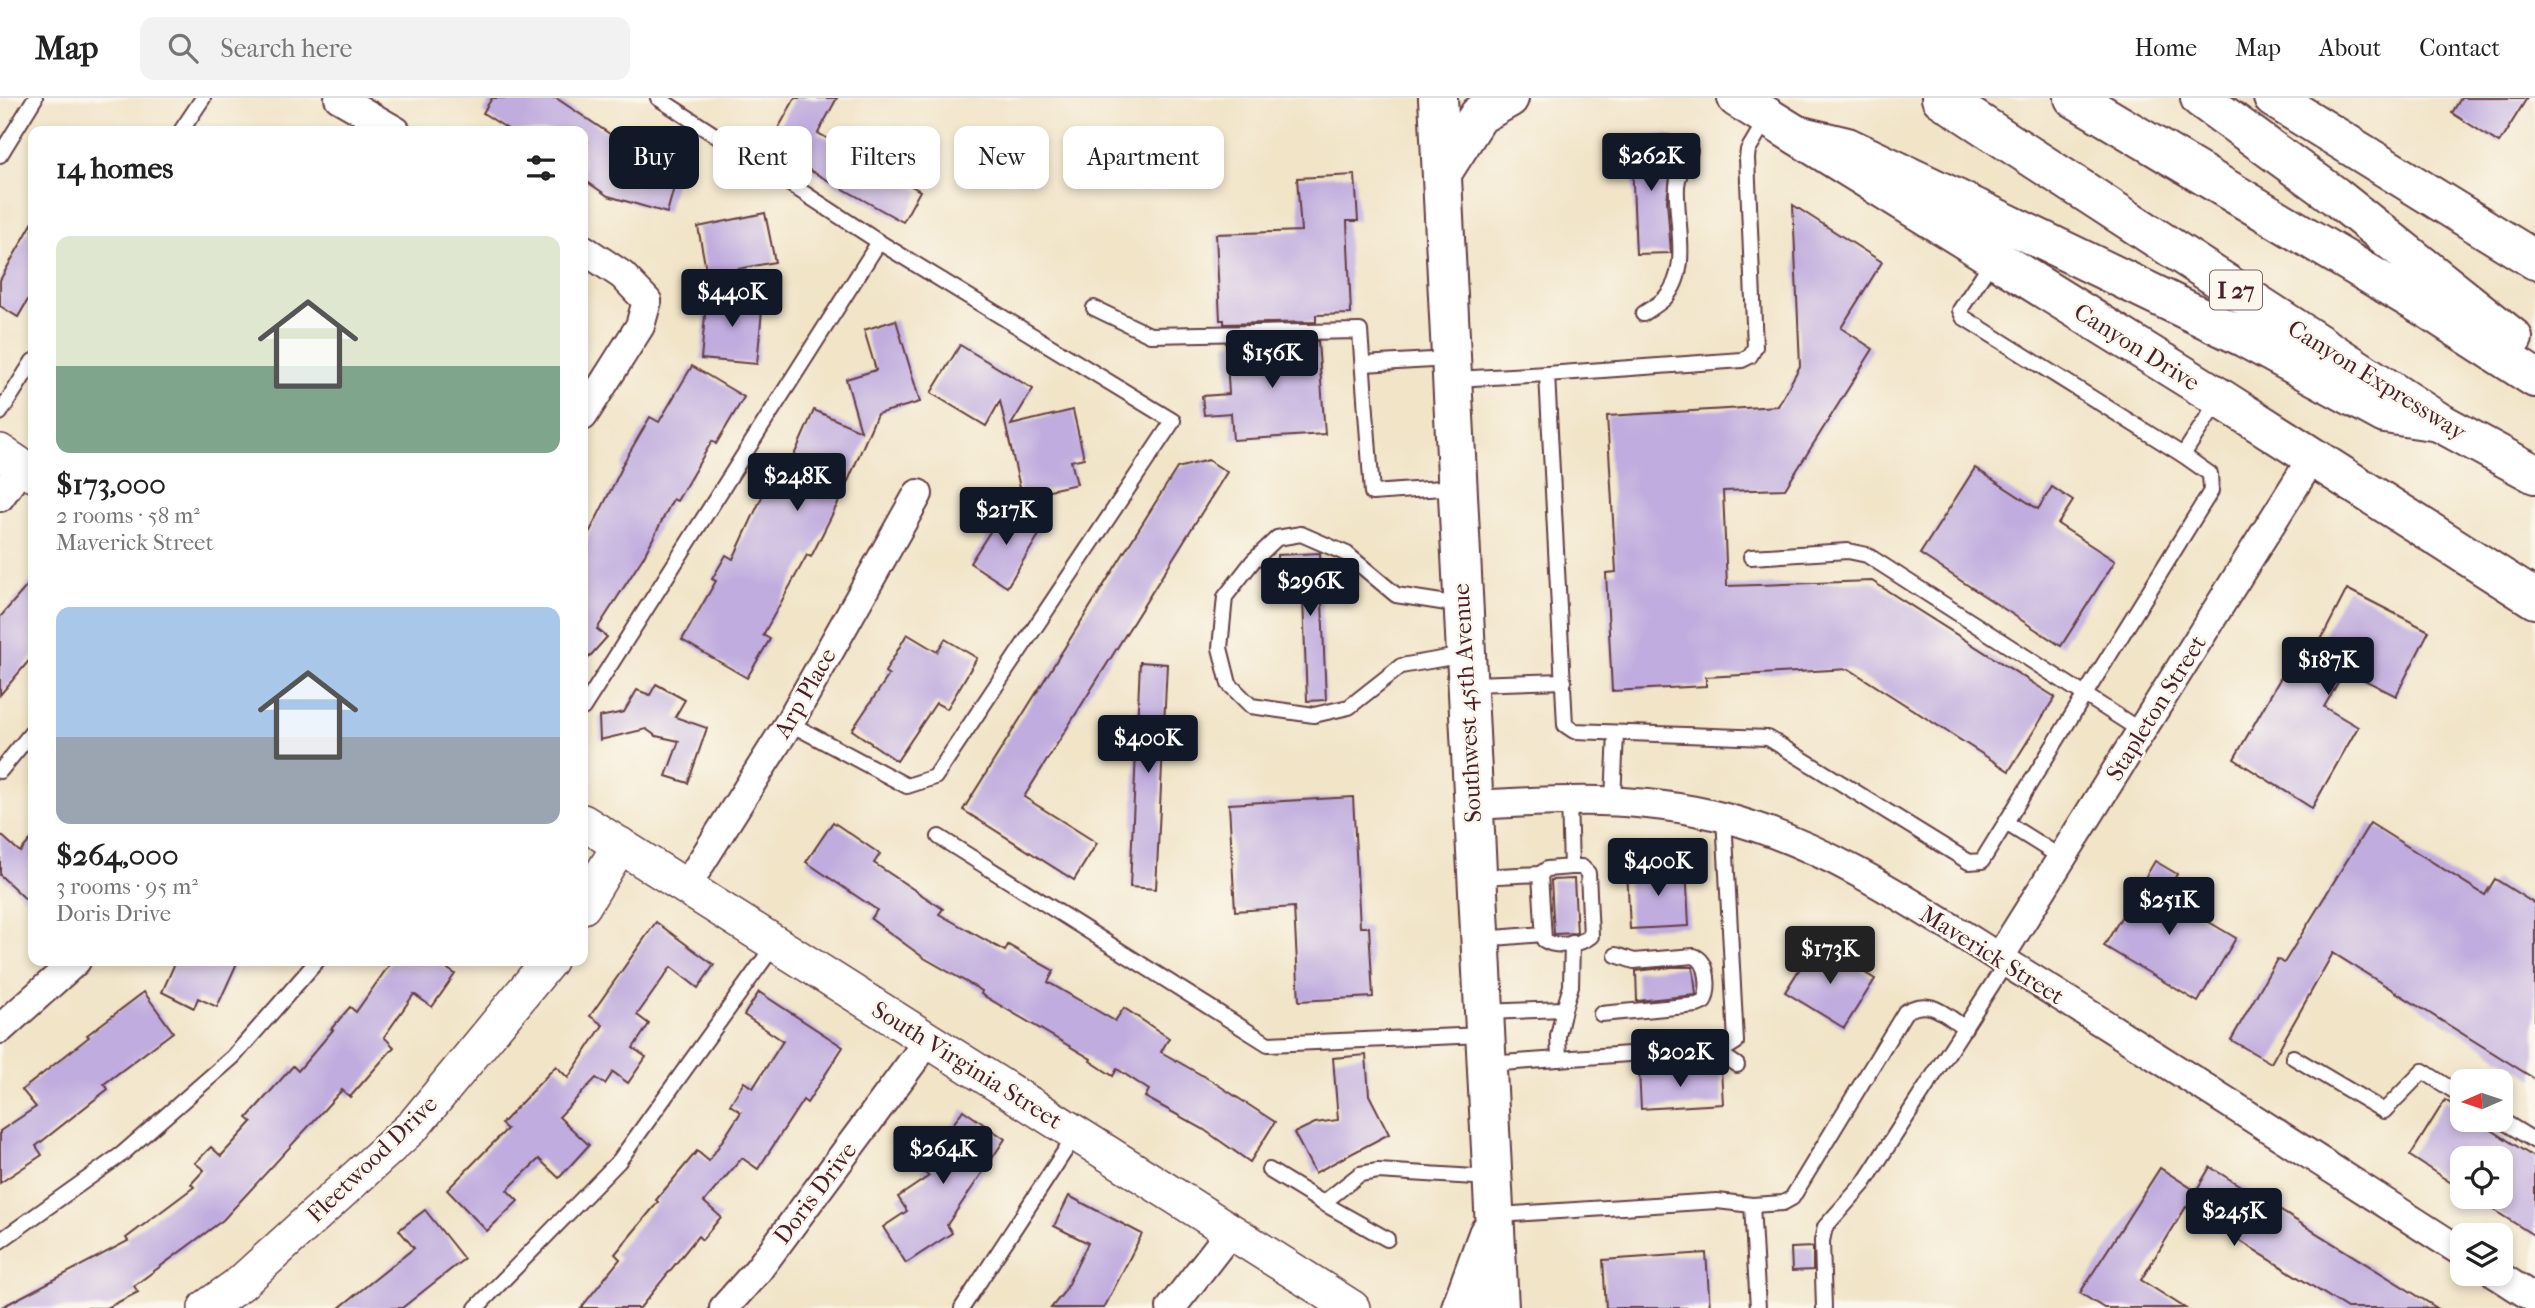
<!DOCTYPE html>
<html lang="en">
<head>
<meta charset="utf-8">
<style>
  body { margin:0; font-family:"IM FELL French Canon",serif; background:#f2f2f2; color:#222; height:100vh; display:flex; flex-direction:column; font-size:26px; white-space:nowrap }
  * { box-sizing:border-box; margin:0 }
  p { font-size:23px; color:#767676 }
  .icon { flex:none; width:38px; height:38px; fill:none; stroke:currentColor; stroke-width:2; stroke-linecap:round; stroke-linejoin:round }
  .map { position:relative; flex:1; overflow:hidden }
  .sheet { position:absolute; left:28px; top:28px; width:560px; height:840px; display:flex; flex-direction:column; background:#fff; border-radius:14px; box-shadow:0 4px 10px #0003 }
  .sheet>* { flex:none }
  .guide { position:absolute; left:609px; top:28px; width:665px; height:63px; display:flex; gap:14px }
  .needle { width:46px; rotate:267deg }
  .controls { position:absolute; left:2450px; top:971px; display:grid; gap:14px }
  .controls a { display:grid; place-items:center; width:63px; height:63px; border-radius:14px; background:#fff; box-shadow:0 4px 10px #0003; font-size:35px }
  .price { position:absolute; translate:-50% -60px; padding:0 16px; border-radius:7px; background:#111827; color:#fff; font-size:23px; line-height:46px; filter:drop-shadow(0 2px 4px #0008) }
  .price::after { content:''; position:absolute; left:50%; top:42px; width:21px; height:16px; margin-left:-10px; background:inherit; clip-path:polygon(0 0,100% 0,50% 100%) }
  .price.active { background:#222; color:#fff }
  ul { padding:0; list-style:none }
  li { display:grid; align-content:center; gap:14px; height:371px; padding:0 28px }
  li span { display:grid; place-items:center; height:217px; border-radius:14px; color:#555 }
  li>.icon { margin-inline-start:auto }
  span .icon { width:126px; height:126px; fill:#fffc; stroke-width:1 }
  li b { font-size:30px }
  h2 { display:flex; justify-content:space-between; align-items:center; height:84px; padding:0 28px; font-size:30px }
  .tag { padding:0 24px; border-radius:14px; background:#fff; box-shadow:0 4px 10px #0003; font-size:24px; line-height:63px }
  .tag.active { background:#111827; color:#fff }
  header { display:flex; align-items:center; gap:42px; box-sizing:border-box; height:98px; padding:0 35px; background:#fff; border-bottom:2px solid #e0e0e0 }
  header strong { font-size:33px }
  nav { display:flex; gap:38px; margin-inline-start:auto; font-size:24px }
  .search { width:490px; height:63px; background:#f2f2f2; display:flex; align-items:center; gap:18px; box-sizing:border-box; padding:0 24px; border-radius:14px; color:#767676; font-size:26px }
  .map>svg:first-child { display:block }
  .building { fill:#c0acde }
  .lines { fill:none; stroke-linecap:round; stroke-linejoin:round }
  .service-casing { stroke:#633d42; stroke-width:18 }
  .minor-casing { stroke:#633d42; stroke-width:32 }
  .tertiary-casing { stroke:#633d42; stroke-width:38 }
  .secondary-casing { stroke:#633d42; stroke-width:42 }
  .motorway-casing { stroke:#633d42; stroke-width:42 }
  .service { stroke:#fff; stroke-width:14 }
  .minor { stroke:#fff; stroke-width:28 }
  .tertiary { stroke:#fff; stroke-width:35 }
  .secondary { stroke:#fff; stroke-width:38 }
  .motorway { stroke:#fff; stroke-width:38 }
  .labels { text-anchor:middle; stroke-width:5; stroke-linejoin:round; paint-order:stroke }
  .shield { fill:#fbf7ec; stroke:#7f6065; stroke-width:2 }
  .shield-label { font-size:23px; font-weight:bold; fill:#4a1f2b }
  .street-label { font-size:24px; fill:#4a1f2b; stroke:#fbf7ec }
</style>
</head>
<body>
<header>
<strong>Map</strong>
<div class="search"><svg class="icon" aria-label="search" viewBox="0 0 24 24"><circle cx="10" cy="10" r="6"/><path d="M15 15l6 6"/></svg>Search here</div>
<nav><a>Home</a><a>Map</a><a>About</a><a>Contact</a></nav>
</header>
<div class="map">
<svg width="2535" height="1210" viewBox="0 0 2535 1210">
  <rect width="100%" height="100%" fill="#fbf7ec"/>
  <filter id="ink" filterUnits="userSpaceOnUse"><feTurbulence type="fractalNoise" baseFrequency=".0143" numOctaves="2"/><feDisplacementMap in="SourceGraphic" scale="14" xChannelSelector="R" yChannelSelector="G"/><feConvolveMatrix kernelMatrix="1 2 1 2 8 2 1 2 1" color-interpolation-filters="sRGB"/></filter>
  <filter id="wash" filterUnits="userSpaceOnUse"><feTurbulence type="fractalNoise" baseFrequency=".00686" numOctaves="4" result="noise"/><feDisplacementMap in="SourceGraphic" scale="28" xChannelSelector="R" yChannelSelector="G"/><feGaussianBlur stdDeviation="1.57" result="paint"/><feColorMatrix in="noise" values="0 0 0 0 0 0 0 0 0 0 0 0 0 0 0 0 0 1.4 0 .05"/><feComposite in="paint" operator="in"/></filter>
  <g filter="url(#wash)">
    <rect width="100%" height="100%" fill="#f1e4c7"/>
    <g id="blocks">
      <g class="building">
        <path d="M492,0H556L619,42L682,60L667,115L608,98L583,81V33H511L483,15Z"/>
        <path d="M795,0H837L818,35L920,93L903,124L768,49Z"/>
        <path d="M2461,0H2527L2499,45L2452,15Z"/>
        <path d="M1669,37L1671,73L1667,102L1671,155L1636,156L1631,39Z"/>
        <path d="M1355,77L1358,123H1347L1351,216L1316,217V224L1224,226V222H1220L1216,136L1301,133L1297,80Z"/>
        <path d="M1793,107L1882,164L1841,230L1873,251L1785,391L1723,393L1727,488L1872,483L2055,599L2009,673L1849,571L1706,579V588L1612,593L1606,475L1616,474L1607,318L1778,308L1800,268Z"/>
        <path d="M765,115L775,164L707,177L698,129Z"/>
        <path d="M33,124V193L18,219L0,208V182Z"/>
        <path d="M707,196L763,201L757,266L701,261Z"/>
        <path d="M896,222L920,304L877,316L842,397L811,459L807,457L763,537L770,541L747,580L682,542L716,483L712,481L726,457L733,461L773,375L784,380L814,312L861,333L846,281L876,272L864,232Z"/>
        <path d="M1318,243L1325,336L1233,342L1231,315L1204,317L1202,298L1229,296L1226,245Z"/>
        <path d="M960,247L1033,291L1011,327L1073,312L1084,360L1071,363L1077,386L1022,398L1000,303L986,328L931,295Z"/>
        <path d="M692,268L744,299L716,346L712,343L677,403L673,401L644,458L597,531L607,539L583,566V447L622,370L621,369L650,319L659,324Z"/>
        <path d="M1208,362L1227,374L1024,699L1097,745L1074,782L963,712L1177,370Z"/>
        <path d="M1975,370L2038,411L2052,389L2073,403L2058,426L2115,463L2061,548L1920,456Z"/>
        <path d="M1006,409L1042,432L1007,489L970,465Z"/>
        <path d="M1320,455L1326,602L1307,603L1302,475L1277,476V457Z"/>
        <path d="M33,481V558L0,597V519Z"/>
        <path d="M2347,491L2429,533L2396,598L2345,572L2324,609L2358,629L2312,710L2234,661L2292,560L2307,569Z"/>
        <path d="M907,536L937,554L945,541L977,560L947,611L936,605L897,663L852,632L889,577L885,574Z"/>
        <path d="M1140,564L1167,566L1156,791L1130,789Z"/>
        <path d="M656,586L685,602L675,619L707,630L688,685L666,678L679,643L656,638L646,631L600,642L599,619L624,614L637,592L650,597Z"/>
        <path d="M1353,699L1360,829H1369L1373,899L1299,903L1294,809L1235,813L1229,706Z"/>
        <path d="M833,724L880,756L874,765L943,811L939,816L1005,853L1008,847L1054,873L1048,884L1115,923L1124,910L1169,940L1161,954L1212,983L1275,1024L1250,1064L1203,1031L1145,999L1149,992L1117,971L1113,978L1090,963L1091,961L981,896L982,893L924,860L871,821L877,812L806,764Z"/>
        <path d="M2370,725L2485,797L2495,781L2535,806V981L2333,855L2271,965L2231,942L2277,861L2284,865Z"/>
        <path d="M0,736L20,754L33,739V808L0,777Z"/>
        <path d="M2155,763L2177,776L2165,798L2236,840L2198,904L2104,848Z"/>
        <path d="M1686,768L1689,828L1630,831L1627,771Z"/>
        <path d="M1574,781L1577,835L1554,836L1551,782Z"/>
        <path d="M656,824L714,867L698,890L671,869L637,917L649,926L633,950L646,959L628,985L613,974L605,986L596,980L559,1019L589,1047L559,1080L539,1061L507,1092L518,1103L487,1133L447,1092L507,1031L501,1026L556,968L568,980L603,927L590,918Z"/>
        <path d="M1816,845L1875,881L1844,930L1785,894Z"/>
        <path d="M176,863H238L217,909L198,900L194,910L162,894Z"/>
        <path d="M392,863H436L455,876L432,909L414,896L384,939L394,949L350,999L342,992L223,1122L134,1188L138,1194L107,1210H0L128,1143L126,1140L194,1089L191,1086L204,1072L195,1065L211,1049L221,1058L252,1024L247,1020L293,968L298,973L333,932L331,931L350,909L356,914Z"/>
        <path d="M1672,869H1693L1696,897L1637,903L1636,873Z"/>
        <path d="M144,894L173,934L104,986L108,991L36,1048L42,1057L0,1085V1033L36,1009L22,992L89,939L87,937Z"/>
        <path d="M759,894L843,949L807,1005L803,1002L758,1071L742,1060L704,1104L721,1119L702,1142L698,1138L640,1210H581L620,1161L615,1156L658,1104L656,1102L697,1053L709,1063L741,1014L730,1007L744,984L753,990L783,943L744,917Z"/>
        <path d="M1366,957L1369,997L1389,1036L1315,1075L1294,1035L1315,1025L1338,1022L1333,960Z"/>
        <path d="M1649,971L1659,975L1721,971L1723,1006L1641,1011L1639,972Z"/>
        <path d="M2445,1002L2462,1013V1022H2476L2535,1060V1138L2473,1099H2501V1060H2462V1092L2410,1058Z"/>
        <path d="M963,1012L1005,1041L947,1127L952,1135L906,1165L883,1129L907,1113L898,1099L929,1078L921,1073Z"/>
        <path d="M2210,1069L2437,1210H2347L2186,1109L2141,1182L2185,1210H2104L2080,1195L2160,1070L2196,1093Z"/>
        <path d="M1069,1098L1142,1136L1104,1210H1051L1064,1194L1088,1145L1054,1128Z"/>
        <path d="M425,1112L464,1161L402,1210H339L414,1150L399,1132Z"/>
        <path d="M1813,1149V1172L1792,1173L1791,1150Z"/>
        <path d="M1706,1155L1710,1210H1606L1603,1162Z"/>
      </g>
    </g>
  </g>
  <g filter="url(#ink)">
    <use href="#blocks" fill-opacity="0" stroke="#633d42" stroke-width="2"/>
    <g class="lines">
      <defs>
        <g id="service">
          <path d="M658,0L879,144L1173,323L935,679L907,688L789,625"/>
          <path d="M1767,20L1748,52L1747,60L1755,249L1750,258L1742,262L1547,276L1565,627L1574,633L1768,640L1969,764L1982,763L2211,393L2210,376L2183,357"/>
          <path d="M181,33L203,0"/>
          <path d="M0,57L35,0"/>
          <path d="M1994,160L1960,212L1963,219L2183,357L2219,301"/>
          <path d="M1094,210L1150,237L1360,233L1372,395L1456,389"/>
          <path d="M1643,216C1650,211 1659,206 1665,200C1692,171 1675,124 1677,88C1678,75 1685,64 1690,53"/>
          <path d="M1363,266L1449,261"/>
          <path d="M1454,281L1547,276"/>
          <path d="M0,315L33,263"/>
          <path d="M1751,459L1848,453L1867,457L2141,633"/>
          <path d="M1460,507L1396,497L1347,456L1301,436L1277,440L1253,463L1225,499L1220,550L1229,586L1251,608L1314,617L1349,609L1401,568L1464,557"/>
          <path d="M1471,586L1564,583"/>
          <path d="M583,610L879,144"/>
          <path d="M0,673L33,633"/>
          <path d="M1569,701L1571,769H1582L1588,775L1591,838C1580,847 1556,850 1544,842L1540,776L1547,771L1571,769"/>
          <path d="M1613,702L1616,635"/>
          <path d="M2006,725L2062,760"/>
          <path d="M939,739L1268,946L1483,937"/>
          <path d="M1479,779L1540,776"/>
          <path d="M1482,841L1543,836"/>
          <path d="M1484,914L1564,911L1571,888L1572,845"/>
          <path d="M1601,916L1697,907L1704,904C1710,891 1709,863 1694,858L1634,863L1616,857"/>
          <path d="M1649,954L1652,962L1658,965L1728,961L1737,967"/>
          <path d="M2293,959L2384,1013L2423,973L2462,998"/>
          <path d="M1559,961L1558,938L1564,911"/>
          <path d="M1487,966L1728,949L1736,944L1724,719"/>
          <path d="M2501,1022L2535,1043"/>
          <path d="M1269,1072L1323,1105"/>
          <path d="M1752,1107L1783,1105L1792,1100L1905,914C1930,899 1944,916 1965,930"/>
          <path d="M1497,1117L1717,1103L1752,1107L1758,1210"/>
          <path d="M1387,1141L1323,1105L1360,1076L1378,1073L1491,1080"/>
          <path d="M0,1143L122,1056L233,959L317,863"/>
          <path d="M476,1210L619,1063L775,846"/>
          <path d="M962,1210L1076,1036"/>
          <path d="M1824,1210L1822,1143L1825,1129L1864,1085L2006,865"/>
        </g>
        <g id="minor">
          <path d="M339,0L396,33"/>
          <path d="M583,151L622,177L647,203L640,228L583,318"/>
          <path d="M0,399L22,368"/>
          <path d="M1472,707C1558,702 1637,697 1722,719C1834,748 1931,818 2028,878C2174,969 2318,1062 2462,1154"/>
          <path d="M685,790L789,625L918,396"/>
          <path d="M1999,860L2312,360"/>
          <path d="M0,931L76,863"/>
          <path d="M2496,1176L2535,1201"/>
          <path d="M724,1210L758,1172L928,943"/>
          <path d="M1171,1210L1231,1133"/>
        </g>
        <g id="tertiary">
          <path d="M0,354L33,376"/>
          <path d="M583,724L1352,1210"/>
          <path d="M583,808L620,747"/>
          <path d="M206,1210L241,1185L414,1027L549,863"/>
        </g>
        <g id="secondary">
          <path d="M1438,0L1499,1210"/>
          <path d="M1737,0L2220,300L2535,501"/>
          <path d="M2273,0L2535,162"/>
          <path d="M1442,75L1479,17L1509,0"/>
          <path d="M1461,1210L1488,1136"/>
        </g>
        <g id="motorway">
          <path d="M1941,0L2439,324L2535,376"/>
          <path d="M2074,0L2431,213L2535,280"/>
          <path d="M2200,0L2335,98L2513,240"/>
          <path d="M1797,37L1847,49L1961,103L2245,240L2385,316L2439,324"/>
        </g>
      </defs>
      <use href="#service" class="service-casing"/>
      <use href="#minor" class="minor-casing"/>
      <use href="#tertiary" class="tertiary-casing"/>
      <use href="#secondary" class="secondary-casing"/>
      <use href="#motorway" class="motorway-casing"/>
      <use href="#service" class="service"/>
      <use href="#minor" class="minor"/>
      <use href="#tertiary" class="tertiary"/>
      <use href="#secondary" class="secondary"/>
      <use href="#motorway" class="motorway"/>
    </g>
  </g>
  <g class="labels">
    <rect class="shield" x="2210" y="172.5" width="52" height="39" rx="5"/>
    <g class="shield-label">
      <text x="2236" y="200">I 27</text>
    </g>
    <g class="street-label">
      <text transform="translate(2137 249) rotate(32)" y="8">Canyon Drive</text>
      <text transform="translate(2377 282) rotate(32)" y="8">Canyon Expressway</text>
      <text transform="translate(805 595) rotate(-60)" y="8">Arp Place</text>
      <text transform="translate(1467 605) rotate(-93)" y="8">Southwest 45th Avenue</text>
      <text transform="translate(2156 610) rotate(-58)" y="8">Stapleton Street</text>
      <text transform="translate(1992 857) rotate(32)" y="8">Maverick Street</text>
      <text transform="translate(967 967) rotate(32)" y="8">South Virginia Street</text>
      <text transform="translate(372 1061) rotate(-44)" y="8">Fleetwood Drive</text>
      <text transform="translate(815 1095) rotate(-53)" y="8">Doris Drive</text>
    </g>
  </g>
</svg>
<div class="controls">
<a><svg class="needle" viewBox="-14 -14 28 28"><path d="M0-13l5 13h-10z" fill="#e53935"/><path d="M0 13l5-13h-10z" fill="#767676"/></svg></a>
<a><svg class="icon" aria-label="locate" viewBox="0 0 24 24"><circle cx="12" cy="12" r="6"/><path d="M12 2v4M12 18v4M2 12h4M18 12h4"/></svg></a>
<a><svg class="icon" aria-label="layers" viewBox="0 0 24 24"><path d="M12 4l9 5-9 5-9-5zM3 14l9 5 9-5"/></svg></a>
</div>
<b class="price" style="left:1651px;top:95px">$262K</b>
<b class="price" style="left:732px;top:231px">$440K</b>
<b class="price" style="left:1272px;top:292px">$156K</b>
<b class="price" style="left:797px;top:415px">$248K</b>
<b class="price" style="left:1006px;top:449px">$217K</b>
<b class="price" style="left:1310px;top:520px">$296K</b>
<b class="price" style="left:2328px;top:599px">$187K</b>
<b class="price" style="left:1148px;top:677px">$400K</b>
<b class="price" style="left:1658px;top:800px">$400K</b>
<b class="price" style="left:2169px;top:839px">$251K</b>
<b class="price active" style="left:1830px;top:888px">$173K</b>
<b class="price" style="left:1680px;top:991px">$202K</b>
<b class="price" style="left:943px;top:1088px">$264K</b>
<b class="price" style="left:2234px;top:1150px">$245K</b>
<div class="guide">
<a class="tag active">Buy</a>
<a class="tag">Rent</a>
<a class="tag">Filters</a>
<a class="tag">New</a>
<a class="tag">Apartment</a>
</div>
<section class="sheet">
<h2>14 homes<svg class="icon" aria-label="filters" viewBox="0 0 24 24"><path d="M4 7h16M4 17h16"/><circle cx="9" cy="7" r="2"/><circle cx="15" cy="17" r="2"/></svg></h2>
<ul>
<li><span style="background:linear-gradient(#dfe7d0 60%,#7fa58c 0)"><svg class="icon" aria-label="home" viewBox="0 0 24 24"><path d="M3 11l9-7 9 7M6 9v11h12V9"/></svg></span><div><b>$173,000</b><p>2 rooms · 58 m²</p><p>Maverick Street</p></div></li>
<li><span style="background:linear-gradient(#a9c7e8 60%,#9aa5b1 0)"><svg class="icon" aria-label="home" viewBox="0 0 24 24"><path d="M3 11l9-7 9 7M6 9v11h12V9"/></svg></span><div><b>$264,000</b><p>3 rooms · 95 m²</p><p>Doris Drive</p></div></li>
</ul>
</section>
</div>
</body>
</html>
